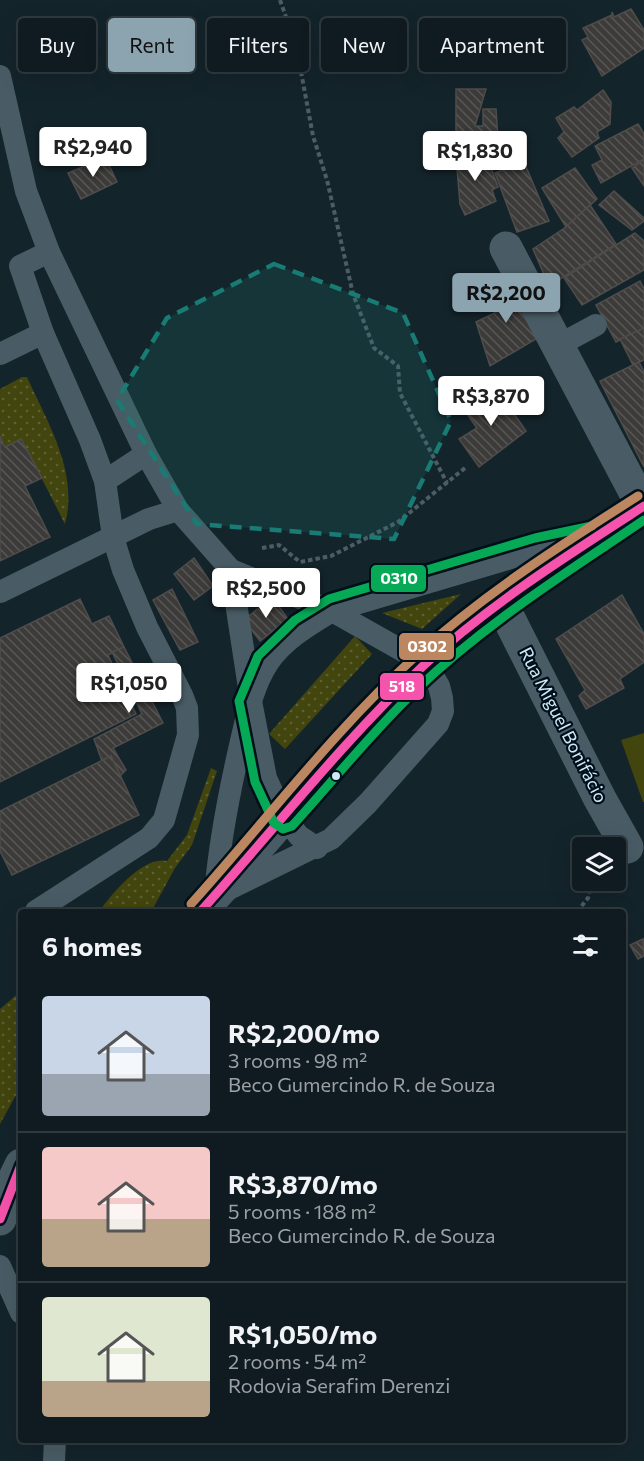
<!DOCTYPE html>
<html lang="en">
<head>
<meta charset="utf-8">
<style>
  body { margin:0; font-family:Commissioner,sans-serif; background:#182429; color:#f1f3f6; height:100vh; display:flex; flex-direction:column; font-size:22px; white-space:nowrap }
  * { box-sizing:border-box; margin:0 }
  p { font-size:20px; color:#9ba1a5 }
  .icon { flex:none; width:33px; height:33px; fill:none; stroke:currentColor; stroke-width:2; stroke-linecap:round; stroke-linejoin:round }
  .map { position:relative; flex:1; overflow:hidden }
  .side { position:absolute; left:18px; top:909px; width:608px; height:534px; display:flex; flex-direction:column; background:#0f1b20; border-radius:6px; box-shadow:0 6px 24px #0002,0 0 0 2px #2f393e }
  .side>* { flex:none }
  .hud { position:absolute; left:18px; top:18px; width:609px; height:54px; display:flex; gap:12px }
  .fabs { position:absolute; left:572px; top:837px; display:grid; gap:12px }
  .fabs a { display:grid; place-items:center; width:54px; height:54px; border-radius:6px; background:#0f1b20; box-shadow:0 6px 24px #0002,0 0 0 2px #2f393e; font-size:30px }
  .price { position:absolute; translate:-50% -51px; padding:0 14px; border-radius:6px; background:#fff; color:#222; font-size:20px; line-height:39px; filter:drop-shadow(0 2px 3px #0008) }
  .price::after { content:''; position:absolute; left:50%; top:36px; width:18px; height:14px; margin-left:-9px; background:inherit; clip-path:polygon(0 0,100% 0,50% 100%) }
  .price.active { background:#8ca4b0; color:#111 }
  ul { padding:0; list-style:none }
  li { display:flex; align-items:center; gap:18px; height:150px; padding:0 24px }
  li+li { border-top:2px solid #2f393e }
  li span { display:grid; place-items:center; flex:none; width:168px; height:120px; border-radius:6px; color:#555 }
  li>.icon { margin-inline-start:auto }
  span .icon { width:72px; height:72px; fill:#fffc; stroke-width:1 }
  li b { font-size:26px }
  h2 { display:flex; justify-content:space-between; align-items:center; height:72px; padding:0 24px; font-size:26px }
  .pill { padding:0 21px; border-radius:6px; background:#0f1b20; box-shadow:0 6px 24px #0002,0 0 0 2px #2f393e; font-size:21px; line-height:54px }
  .pill.active { background:#8ca4b0; color:#111 }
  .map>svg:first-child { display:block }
  .grass { fill:url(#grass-dots) }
  .park { fill:#43450e }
  .building { fill:url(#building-back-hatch); stroke:#4f4d4b; stroke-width:1.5 }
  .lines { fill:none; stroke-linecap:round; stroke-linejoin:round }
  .path { stroke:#4d5d65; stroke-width:4; stroke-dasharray:4.5 3; stroke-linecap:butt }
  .service { stroke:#495c65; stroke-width:22 }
  .minor { stroke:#495c65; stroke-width:33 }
  .secondary { stroke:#495c65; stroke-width:33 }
  .bus-1-casing { stroke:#00101a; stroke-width:14 }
  .bus-2-casing { stroke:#00101a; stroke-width:14 }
  .bus-3-casing { stroke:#00101a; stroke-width:14 }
  .bus-1 { stroke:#f653ac; stroke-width:9 }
  .bus-2 { stroke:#06aa56; stroke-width:9 }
  .bus-3 { stroke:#bb8660; stroke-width:9 }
  .marked { fill:#187c75; fill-opacity:0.2; stroke:#187c75; stroke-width:4.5; stroke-dasharray:12 8; stroke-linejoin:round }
  .bus-dot { fill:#cde9f7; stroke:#00101a; stroke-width:2 }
  .labels { text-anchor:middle; stroke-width:4.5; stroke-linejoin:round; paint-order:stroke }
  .street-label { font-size:18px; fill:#cde9f7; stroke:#00101a }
  .line-badge { stroke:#00101a; stroke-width:2 }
  .badge-label { font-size:16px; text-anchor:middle; font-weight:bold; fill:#fff }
</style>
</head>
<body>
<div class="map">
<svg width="644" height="1461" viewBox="0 0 644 1461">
  <defs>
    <pattern id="grass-dots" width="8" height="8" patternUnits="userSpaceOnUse" patternTransform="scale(1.5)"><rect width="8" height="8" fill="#43450e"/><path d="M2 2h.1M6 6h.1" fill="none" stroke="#5d6032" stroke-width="1.8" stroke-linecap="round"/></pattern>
    <pattern id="building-back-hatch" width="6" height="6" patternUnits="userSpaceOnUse" patternTransform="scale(1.5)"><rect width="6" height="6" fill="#3c3b39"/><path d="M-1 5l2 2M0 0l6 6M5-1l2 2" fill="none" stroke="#575756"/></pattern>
  </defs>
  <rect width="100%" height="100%" fill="#14242b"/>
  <g class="grass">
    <path d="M22,377H27C47,422 79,472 65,524L22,440L6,447L0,435V389Z"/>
    <path d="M461,594L422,629L382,613Z"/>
    <path d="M355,636L372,654L285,749L269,734Z"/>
    <path d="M211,768L217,771L192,845L175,868L151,912H99C111,894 144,855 167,861L187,835Z"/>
    <path d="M21,991V1086L0,1124V1009Z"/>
  </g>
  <path class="park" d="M644,733V802H643L621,740Z"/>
  <g class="building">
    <path d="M631,9L644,30V48L602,76L582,40L588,37L583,28L612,15V12L614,17Z"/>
    <path d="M456,89H486L475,126H483V109H496L499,154L456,156Z"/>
    <path d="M603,90L611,102L610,124L597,132L599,138L572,157L558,138L564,132L556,118L574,107L577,110Z"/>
    <path d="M638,124L644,134V159L601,183L592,165L602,160L595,146Z"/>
    <path d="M486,154L498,187L492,190L496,201L465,215L460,204L456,156Z"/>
    <path d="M105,157L117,182L81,199L68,173Z"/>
    <path d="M644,160V186L632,168Z"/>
    <path d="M524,162L549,221L517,232L495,173Z"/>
    <path d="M575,168L597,199L566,227L542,188Z"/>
    <path d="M614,191L644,218V221L632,230L599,205Z"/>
    <path d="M590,205L616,244L549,286L533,249L566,227Z"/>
    <path d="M635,233L644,241V270L582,305L564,278Z"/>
    <path d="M507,279L541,336L490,366L476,322L495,313L484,291Z"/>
    <path d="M640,281L644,289V328L616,342L596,305Z"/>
    <path d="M644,328V360L633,365L620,339Z"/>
    <path d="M639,362L644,372V467L600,381Z"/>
    <path d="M493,383L526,431L479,467L459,439L477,428L467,414L483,403L476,394Z"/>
    <path d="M0,436L5,447L21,439L42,478L25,486L50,537L0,561Z"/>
    <path d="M194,558L213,586L194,600L174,574Z"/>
    <path d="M172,589L198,642L180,650L153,600Z"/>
    <path d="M622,595L644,634V662L620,679L624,688L586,709L579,696L585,690L556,639Z"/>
    <path d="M272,597L288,619L260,641L244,620Z"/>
    <path d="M80,599L92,624L109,616L124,647L108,655L136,714L0,782V638Z"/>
    <path d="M124,647L163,723L113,748L126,770L120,776L111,756L102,761L94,739L142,714L112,652Z"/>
    <path d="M111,756L139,815L12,875L0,851V811Z"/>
    <path d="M643,939L644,956L638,959L630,945Z"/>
  </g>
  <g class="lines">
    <g class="path">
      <path d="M280,0L296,45L313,136L327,180L353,294L374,348L398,366L400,393L447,483"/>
      <path d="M262,548L279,545L300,562L331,556L398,522L465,468"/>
      <path d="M577,912L588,898L591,880"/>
    </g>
    <g class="service">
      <path d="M0,76L26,191L49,252L146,454L178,510L231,570L332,611L426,664L439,686L442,698L443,711L438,724L368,803L331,839L215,896C219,843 229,793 241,741C247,715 253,686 268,663C283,640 309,625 332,611L538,550L579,541"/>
      <path d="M557,346L596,325"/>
      <path d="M0,354L43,333"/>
      <path d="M105,481L146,454"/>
      <path d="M231,570L251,701L266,778L284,817L299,836L317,848"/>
      <path d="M0,592L149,519L178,510"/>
      <path d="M36,911L149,838L164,820L188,735L187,708L182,695L147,627L123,570L113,537L105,481L90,440L43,333L20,266L49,252"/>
      <path d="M0,1266L21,1313"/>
      <path d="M54,1461L55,1440"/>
    </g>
    <g class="minor">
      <path d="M506,248L643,507"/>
      <path d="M501,603L600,799L627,847"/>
    </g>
    <g class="secondary">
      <path d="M200,912C275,831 343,742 423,666C489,604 568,555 644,506"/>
      <path d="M0,1219L11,1186L21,1165"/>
    </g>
    <defs>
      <g id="bus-1">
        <path d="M200,912C274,830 342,742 423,666C490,604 568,555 644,506"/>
        <path d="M0,1219L21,1165"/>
      </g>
      <g id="bus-2">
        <path d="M592,526L535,538L329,599L295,620L258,656L239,701L255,782L274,823L283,829L292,826C333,781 371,733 415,691C472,636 538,591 604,547"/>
        <path d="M604,547L644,520"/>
      </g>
      <path id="bus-3" d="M191,904C266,821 334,730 417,655C484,594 561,545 638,496"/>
    </defs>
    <use href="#bus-1" class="bus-1-casing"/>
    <use href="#bus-2" class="bus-2-casing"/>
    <use href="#bus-3" class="bus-3-casing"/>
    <use href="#bus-1" class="bus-1"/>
    <use href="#bus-2" class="bus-2"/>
    <use href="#bus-3" class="bus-3"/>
  </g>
  <path class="marked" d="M274,264L403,313L451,421L394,539L197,524L117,400L167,318Z"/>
  <circle class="bus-dot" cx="336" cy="776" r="5"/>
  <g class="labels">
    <g class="street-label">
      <text transform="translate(563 725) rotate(63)" y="6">Rua Miguel Bonifácio</text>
    </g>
  </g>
  <g class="line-badge">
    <rect x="370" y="564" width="57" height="29" rx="6" fill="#06aa56"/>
    <rect x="398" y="632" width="57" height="29" rx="6" fill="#bb8660"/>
    <rect x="379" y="672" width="46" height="29" rx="6" fill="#f653ac"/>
  </g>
  <g class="badge-label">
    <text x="399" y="584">0310</text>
    <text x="427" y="652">0302</text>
    <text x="402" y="692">518</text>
  </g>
</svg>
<div class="fabs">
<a><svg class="icon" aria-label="layers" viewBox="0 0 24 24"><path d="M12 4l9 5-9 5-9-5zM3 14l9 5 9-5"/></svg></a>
</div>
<b class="price" style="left:93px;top:178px">R$2,940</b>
<b class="price" style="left:475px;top:182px">R$1,830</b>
<b class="price active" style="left:506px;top:324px">R$2,200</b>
<b class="price" style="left:491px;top:427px">R$3,870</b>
<b class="price" style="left:266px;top:619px">R$2,500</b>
<b class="price" style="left:129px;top:714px">R$1,050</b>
<div class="hud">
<a class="pill">Buy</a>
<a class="pill active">Rent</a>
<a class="pill">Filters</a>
<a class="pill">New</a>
<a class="pill">Apartment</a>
</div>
<section class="side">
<h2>6 homes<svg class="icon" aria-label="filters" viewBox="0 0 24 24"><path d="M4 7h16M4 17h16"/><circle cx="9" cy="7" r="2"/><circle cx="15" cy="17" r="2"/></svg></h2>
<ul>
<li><span style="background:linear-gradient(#c9d6e8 65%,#9aa5b1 0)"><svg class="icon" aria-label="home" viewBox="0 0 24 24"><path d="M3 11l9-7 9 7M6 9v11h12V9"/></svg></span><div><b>R$2,200/mo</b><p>3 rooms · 98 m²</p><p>Beco Gumercindo R. de Souza</p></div></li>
<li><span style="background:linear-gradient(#f6c9c9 60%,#b9a48a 0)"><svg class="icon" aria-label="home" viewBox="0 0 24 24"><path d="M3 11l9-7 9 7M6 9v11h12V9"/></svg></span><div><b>R$3,870/mo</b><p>5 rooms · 188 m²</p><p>Beco Gumercindo R. de Souza</p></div></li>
<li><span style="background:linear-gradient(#dfe7d0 70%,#b9a48a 0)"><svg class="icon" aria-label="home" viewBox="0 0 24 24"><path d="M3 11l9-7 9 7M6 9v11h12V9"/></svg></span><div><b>R$1,050/mo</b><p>2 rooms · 54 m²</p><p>Rodovia Serafim Derenzi</p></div></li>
</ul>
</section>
</div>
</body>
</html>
